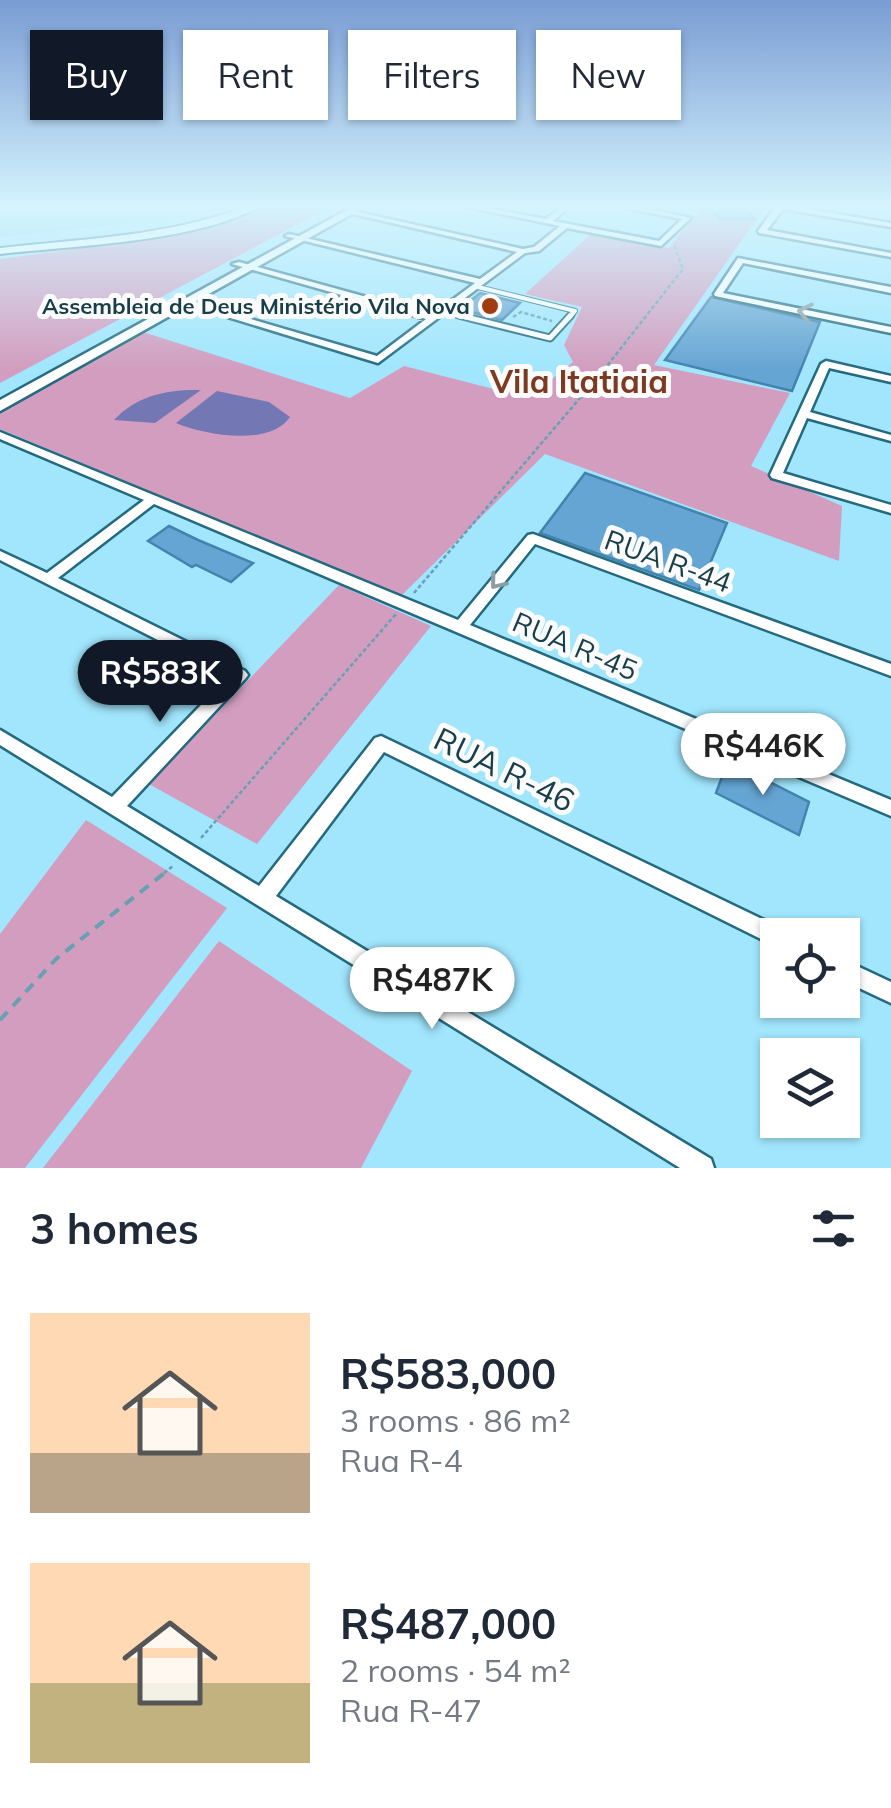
<!DOCTYPE html>
<html lang="en">
<head>
<meta charset="utf-8">
<style>
  body { margin:0; font-family:Mulish,sans-serif; background:#f6f6f7; color:#1f2937; height:100vh; display:flex; flex-direction:column; font-size:38px; white-space:nowrap }
  * { box-sizing:border-box; margin:0 }
  p { font-size:32px; color:#747a83 }
  .icon { flex:none; width:55px; height:55px; fill:none; stroke:currentColor; stroke-width:2; stroke-linecap:round; stroke-linejoin:round }
  .map { position:relative; height:1168px; overflow:hidden }
  .sheet { display:flex; flex-direction:column; background:#fff; flex:1 }
  .sheet>* { flex:none }
  .top-card { position:absolute; left:30px; top:30px; width:832px; height:90px; display:flex; gap:20px }
  .fabs { position:absolute; left:760px; top:918px; display:grid; gap:20px }
  .fabs a { display:grid; place-items:center; width:100px; height:100px; border-radius:0px; background:#fff; box-shadow:0 2px 8px #0004; font-size:50px }
  .price { position:absolute; translate:-50% -85px; padding:0 22px; border-radius:35px; background:#fff; color:#222; font-size:32px; line-height:65px; filter:drop-shadow(0 2px 5px #0008) }
  .price::after { content:''; position:absolute; left:50%; top:60px; width:30px; height:22px; margin-left:-15px; background:inherit; clip-path:polygon(0 0,100% 0,50% 100%) }
  .price.current { background:#111827; color:#fff }
  ul { padding:0; list-style:none }
  li { display:flex; align-items:center; gap:30px; height:250px; padding:0 30px }
  li span { display:grid; place-items:center; flex:none; width:280px; height:200px; border-radius:0px; color:#555 }
  li>.icon { margin-inline-start:auto }
  span .icon { width:120px; height:120px; fill:#fffc; stroke-width:1 }
  li b { font-size:42px }
  h2 { display:flex; justify-content:space-between; align-items:center; height:120px; padding:0 30px; font-size:42px }
  .tag { padding:0 35px; border-radius:0px; background:#fff; box-shadow:0 2px 8px #0004; font-size:35px; line-height:90px }
  .tag.current { background:#111827; color:#fff }
  .map>svg:first-child { display:block }
  .built { fill:#8cd6ee }
  .green { fill:#d29dbf }
  .water { fill:#7377b4 }
  .building { fill:#65a5d3; stroke:#4383ae; stroke-width:2.5 }
  .lines { fill:none; stroke-linecap:round; stroke-linejoin:round }
  .service-far1-casing { stroke:#246a7e; stroke-width:6 }
  .service-casing { stroke:#246a7e; stroke-width:9 }
  .minor-casing { stroke:#246a7e; stroke-width:5 }
  .tertiary-casing { stroke:#246a7e; stroke-width:4 }
  .secondary-casing { stroke:#246a7e; stroke-width:5 }
  .path-far1 { stroke:#68a0b2; stroke-width:2.5; stroke-dasharray:4 2.5; stroke-linecap:butt }
  .path { stroke:#68a0b2; stroke-width:4; stroke-dasharray:11 8; stroke-linecap:butt }
  .service-far1 { stroke:#fff; stroke-width:4 }
  .service { stroke:#fff; stroke-width:5 }
  .minor { fill:#fff; fill-rule:evenodd }
  .tertiary { fill:#fff; fill-rule:evenodd }
  .secondary { fill:#fff; fill-rule:evenodd }
  .oneway { stroke:#8c9ea4 }
  .poi-dot { fill:#a03c0e; stroke:#fbfbfb; stroke-width:4 }
  .labels { text-anchor:middle; stroke-width:10; stroke-linejoin:round; paint-order:stroke }
  .far-poi-label { font-size:22px; font-weight:bold; fill:#183e49; stroke:#fbfbfb; text-anchor:end }
  .street-label { font-size:28px; fill:#183e49; stroke:#fbfbfb }
  .far-district-label { font-size:32px; font-weight:bold; fill:#7d3a21; stroke:#fbfbfb }
  .near-street-label { font-size:32px; fill:#183e49; stroke:#fbfbfb }
</style>
</head>
<body>
<div class="map">
<svg width="891" height="1168" viewBox="0 0 891 1168">
  <rect width="100%" height="100%" fill="#a1e6fd"/>
  <path class="built" d="M0,206H210L181,218L0,237Z"/>
  <g class="green">
    <path d="M274,206H332L0,383V259L164,237Z"/>
    <path d="M703,206H766L654,365L790,393L751,466L842,506L839,561L545,454L401,596L0,429V412L143,332L350,398L404,366L529,398L573,362L564,345L582,307L525,294L593,232L669,248Z"/>
    <path d="M339,585L431,626L257,844L149,784Z"/>
    <path d="M86,820L227,908L25,1168H0V934Z"/>
    <path d="M219,941L412,1071L361,1168H43Z"/>
  </g>
  <g class="water">
    <path d="M201,390L155,423L114,420C137,395 169,389 201,390Z"/>
    <path d="M217,391L269,402L290,417C269,447 205,435 176,423Z"/>
  </g>
  <g class="building">
    <path d="M709,206H743L755,219H720Z"/>
    <path d="M480,293L520,303L502,320L460,309Z"/>
    <path d="M711,297L820,322L792,391L665,360Z"/>
    <path d="M585,473L727,523L699,590L540,533Z"/>
    <path d="M169,526L198,540L253,563L231,582L196,565L192,567L148,541Z"/>
    <path d="M728,761L809,802L799,835L716,793Z"/>
  </g>
  <g class="lines">
    <defs>
      <g id="service-far1">
        <path d="M478,287L575,311L569,318"/>
        <path d="M444,312L468,318"/>
      </g>
      <path id="service" d="M458,315L550,338L571,315"/>
      <g id="minor">
        <path d="M463,206H476L546,219L563,206H570L553,221L659,241L682,219L625,208L622,206H634L691,218L661,246L567,228L539,251L525,253L378,363L182,303L189,301L377,356L426,319L232,264L239,262L432,315L475,283L285,236L289,234L480,279L517,252L345,212L349,210L523,249L534,247L560,226Z"/>
        <path d="M776,206H789L891,223V227L783,209L767,230L891,253V257L759,233L758,231Z"/>
        <path d="M738,258L891,287V293L743,263L723,293L891,327V333L715,296L714,294Z"/>
        <path d="M826,361L891,376V382L829,368L810,412L891,435V441L807,418L783,473L891,505V513L772,478L770,475L821,364Z"/>
        <path d="M0,432L458,620L528,535L533,534L891,664V676L535,544L470,625L891,800V816L154,504L58,578L245,671L248,675L245,679L127,806L259,886L375,738L381,736L785,930L787,935H778V947L771,944L384,752L276,896L711,1159L714,1168H680L0,745V730L112,797L229,676L0,560V551L47,573L144,500L0,439Z"/>
        <path d="M842,959L891,982V1003L842,980Z"/>
      </g>
      <path id="tertiary" d="M248,206H260C200,242 71,246 0,254V248C83,239 169,236 248,206Z"/>
      <path id="secondary" d="M354,206H366L0,411V400Z"/>
    </defs>
    <use href="#service-far1" class="service-far1-casing"/>
    <use href="#service" class="service-casing"/>
    <use href="#minor" class="minor-casing"/>
    <use href="#tertiary" class="tertiary-casing"/>
    <use href="#secondary" class="secondary-casing"/>
    <g class="path-far1">
      <path d="M513,317L521,312L552,321"/>
      <path d="M414,593L603,371L683,269L674,246"/>
      <path d="M201,838L396,614"/>
      <path d="M164,873L174,865"/>
    </g>
    <path class="path" d="M0,1020L56,959L167,871"/>
    <use href="#service-far1" class="service-far1"/>
    <use href="#service" class="service"/>
    <use href="#minor" class="minor"/>
    <use href="#tertiary" class="tertiary"/>
    <use href="#secondary" class="secondary"/>
  </g>
  <defs><path id="oneway-chevron" d="M-2-3.5L2.5 0L-2 3.5" fill="none" stroke-width="1.6" stroke-linecap="round" stroke-linejoin="round" transform="scale(2.5)"/></defs>
  <g class="oneway">
    <use href="#oneway-chevron" transform="translate(805 312) rotate(-168)"/>
    <use href="#oneway-chevron" transform="translate(497 582) rotate(129)"/>
  </g>
  <linearGradient id="sky" x2="0" y2="1"><stop stop-color="#799cd3"/><stop offset="0.56" stop-color="#d5f4fe"/><stop offset="1" stop-color="#d5f4fe" stop-opacity="0"/></linearGradient>
  <rect width="891" height="369" fill="url(#sky)"/>
  <circle class="poi-dot" cx="490" cy="306" r="10"/>
  <g class="labels">
    <g class="far-poi-label">
      <text x="470" y="314">Assembleia de Deus Ministério Vila Nova</text>
    </g>
    <g class="street-label">
      <text transform="translate(668 561) rotate(20)" y="10">RUA R-44</text>
      <text transform="translate(575 646) rotate(23)" y="10">RUA R-45</text>
    </g>
    <g class="far-district-label">
      <text x="579" y="393">Vila Itatiaia</text>
    </g>
    <g class="near-street-label">
      <text transform="translate(504 770) rotate(26)" y="11">RUA R-46</text>
    </g>
  </g>
</svg>
<div class="fabs">
<a><svg class="icon" aria-label="locate" viewBox="0 0 24 24"><circle cx="12" cy="12" r="6"/><path d="M12 2v4M12 18v4M2 12h4M18 12h4"/></svg></a>
<a><svg class="icon" aria-label="layers" viewBox="0 0 24 24"><path d="M12 4l9 5-9 5-9-5zM3 14l9 5 9-5"/></svg></a>
</div>
<b class="price current" style="left:160px;top:725px">R$583K</b>
<b class="price" style="left:763px;top:798px">R$446K</b>
<b class="price" style="left:432px;top:1032px">R$487K</b>
<div class="top-card">
<a class="tag current">Buy</a>
<a class="tag">Rent</a>
<a class="tag">Filters</a>
<a class="tag">New</a>
</div>
</div>
<section class="sheet">
<h2>3 homes<svg class="icon" aria-label="filters" viewBox="0 0 24 24"><path d="M4 7h16M4 17h16"/><circle cx="9" cy="7" r="2"/><circle cx="15" cy="17" r="2"/></svg></h2>
<ul>
<li><span style="background:linear-gradient(#ffd9b3 70%,#b9a48a 0)"><svg class="icon" aria-label="home" viewBox="0 0 24 24"><path d="M3 11l9-7 9 7M6 9v11h12V9"/></svg></span><div><b>R$583,000</b><p>3 rooms · 86 m²</p><p>Rua R-4</p></div></li>
<li><span style="background:linear-gradient(#ffd9b3 60%,#c2b280 0)"><svg class="icon" aria-label="home" viewBox="0 0 24 24"><path d="M3 11l9-7 9 7M6 9v11h12V9"/></svg></span><div><b>R$487,000</b><p>2 rooms · 54 m²</p><p>Rua R-47</p></div></li>
</ul>
</section>
</body>
</html>
